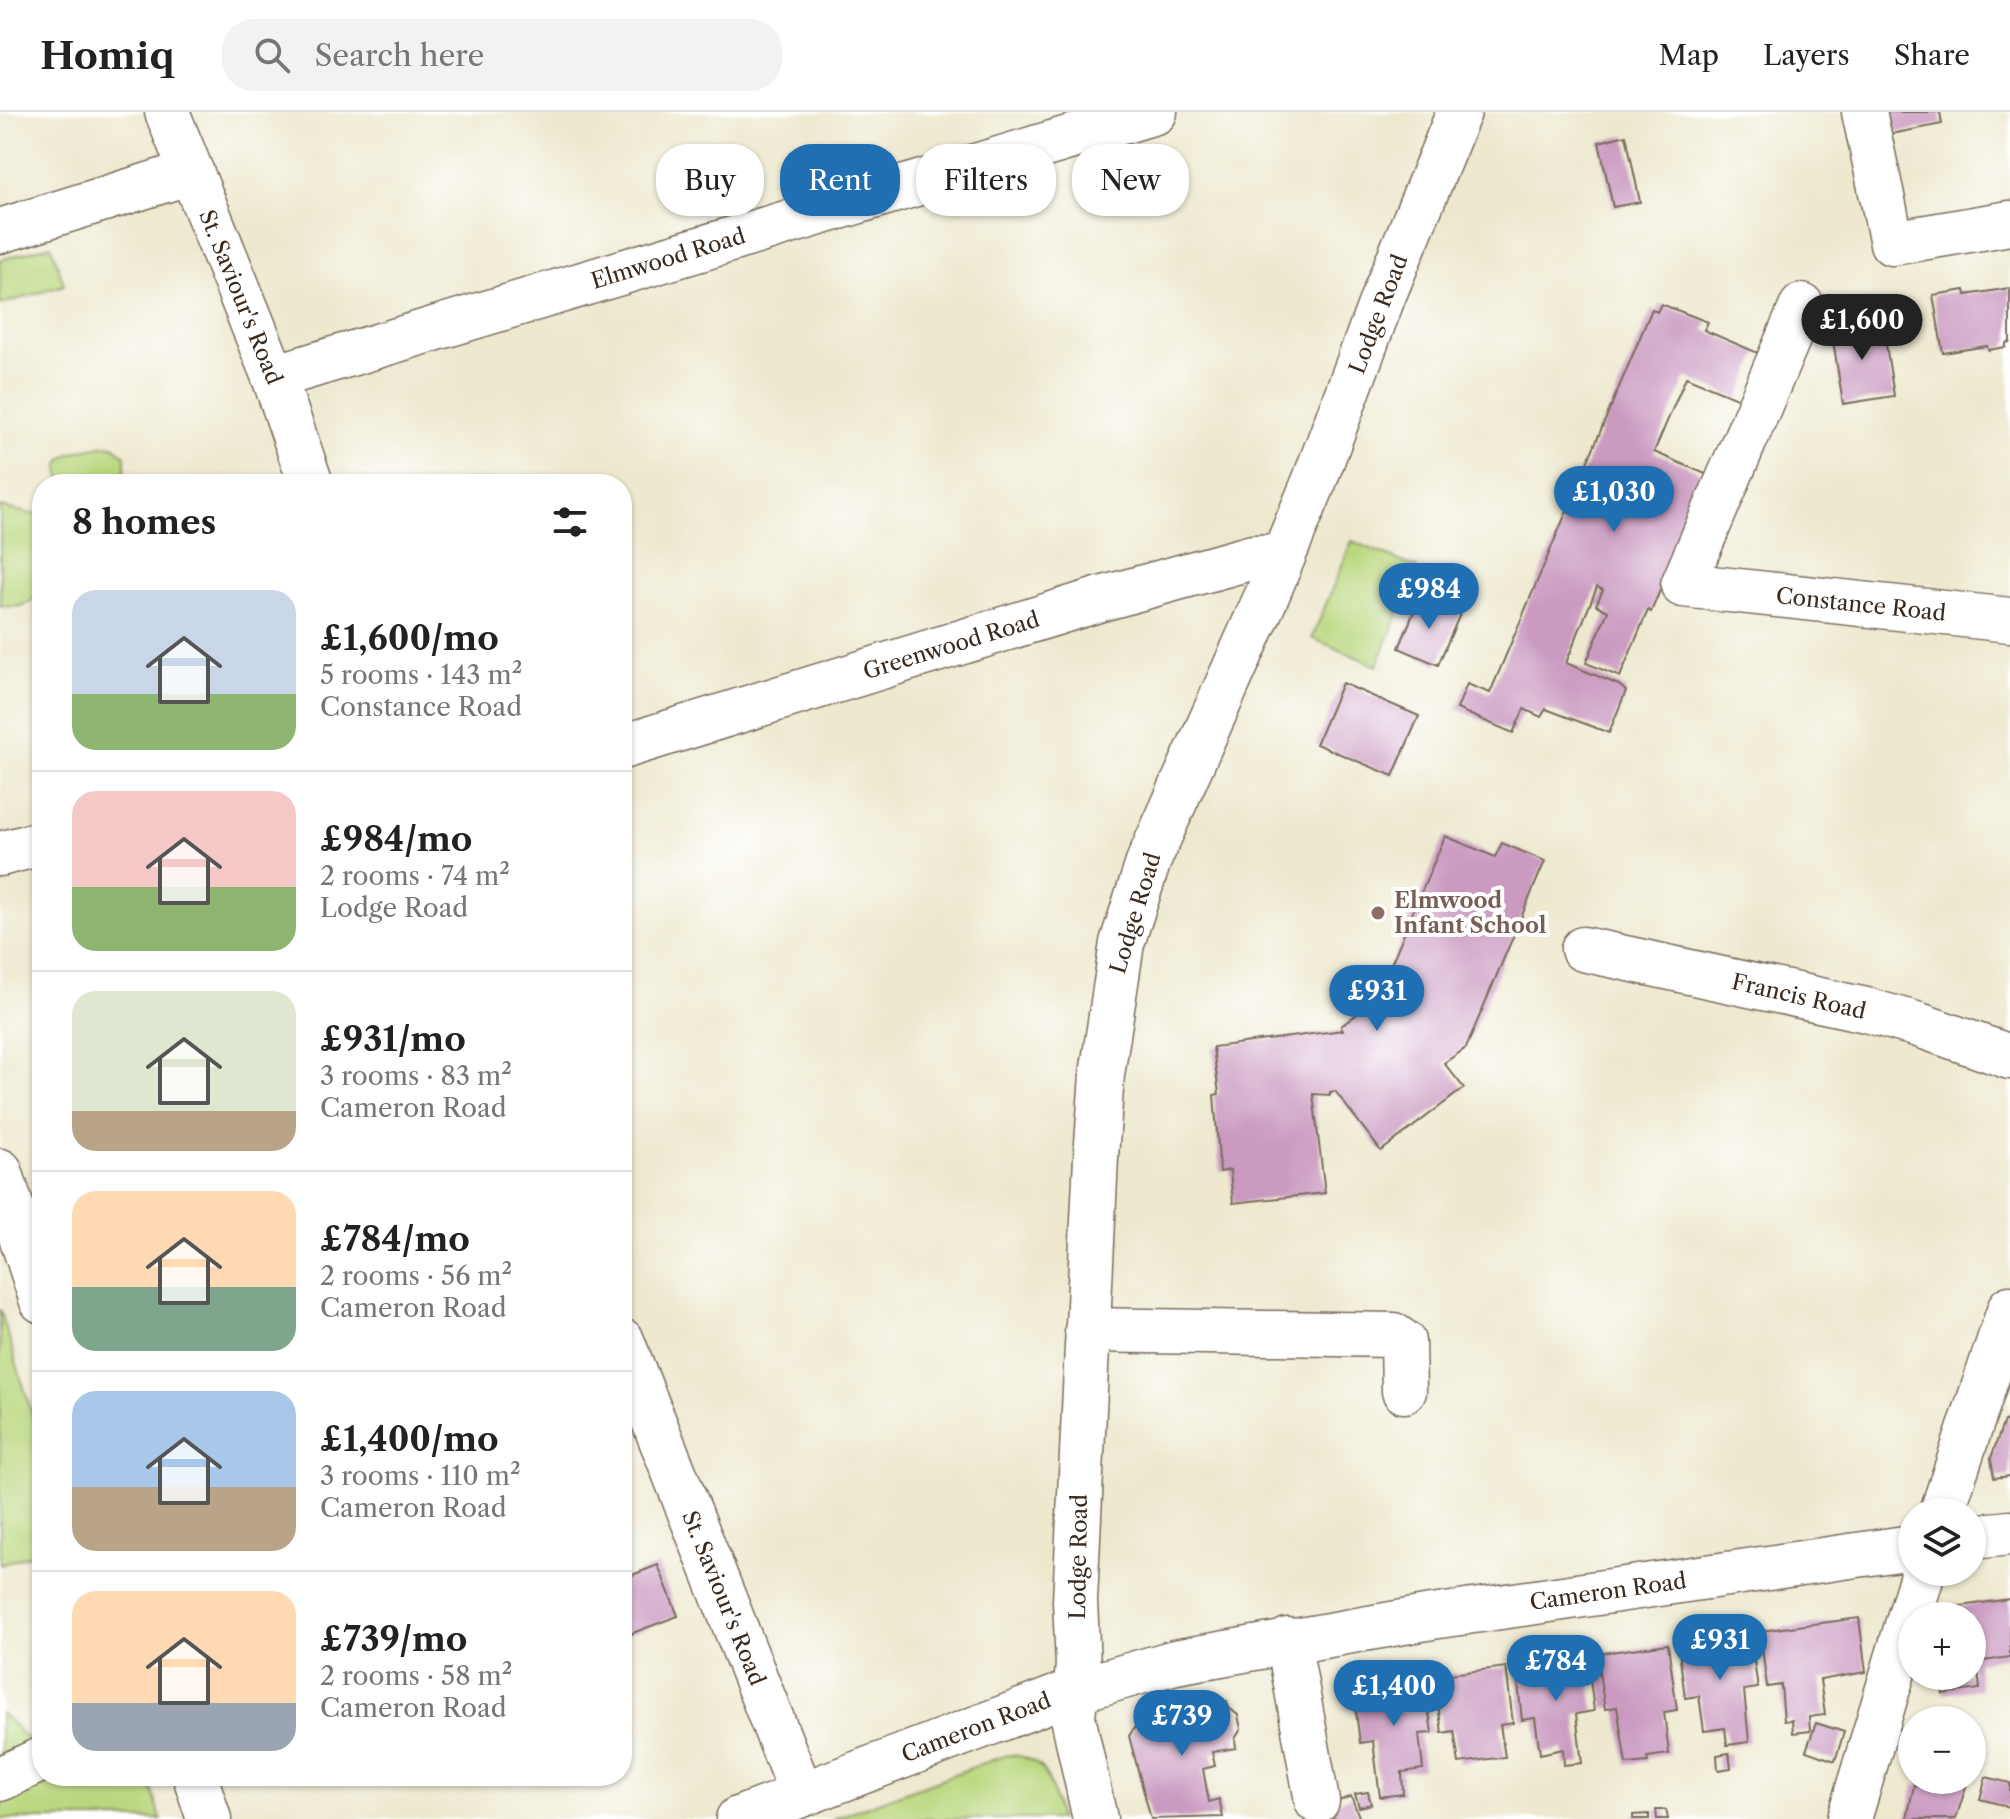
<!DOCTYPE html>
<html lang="en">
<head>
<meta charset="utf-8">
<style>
  body { margin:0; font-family:"Libre Caslon Text",serif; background:#f2f2f2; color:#222; height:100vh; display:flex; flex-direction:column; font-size:30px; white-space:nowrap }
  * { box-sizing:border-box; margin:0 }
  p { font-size:26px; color:#767676 }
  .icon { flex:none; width:44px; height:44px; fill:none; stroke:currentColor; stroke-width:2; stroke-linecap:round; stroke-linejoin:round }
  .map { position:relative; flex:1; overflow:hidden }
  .sheet { position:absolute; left:32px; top:362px; width:600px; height:1312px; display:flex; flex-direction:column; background:#fff; border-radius:32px; box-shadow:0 2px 6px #0004 }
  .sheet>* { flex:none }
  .banner { position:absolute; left:656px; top:32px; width:760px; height:72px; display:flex; gap:16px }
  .tools { position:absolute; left:1898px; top:1386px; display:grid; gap:16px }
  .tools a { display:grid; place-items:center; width:88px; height:88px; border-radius:50%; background:#fff; box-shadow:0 2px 6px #0004; font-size:40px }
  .price { position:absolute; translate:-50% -68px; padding:0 18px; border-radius:28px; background:#1f6fb2; color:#fff; font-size:26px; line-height:52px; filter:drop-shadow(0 2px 4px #0008) }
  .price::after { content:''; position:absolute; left:50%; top:48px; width:24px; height:18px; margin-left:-12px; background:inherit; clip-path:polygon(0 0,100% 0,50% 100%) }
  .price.active { background:#222; color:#fff }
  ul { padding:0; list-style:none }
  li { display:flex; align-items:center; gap:24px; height:200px; padding:0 40px }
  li+li { border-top:2px solid #e0e0e0 }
  li span { display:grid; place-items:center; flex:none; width:224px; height:160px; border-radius:24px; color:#555 }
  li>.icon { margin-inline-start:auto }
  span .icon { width:96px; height:96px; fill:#fffc; stroke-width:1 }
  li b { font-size:34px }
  h2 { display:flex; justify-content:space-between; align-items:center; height:96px; padding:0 40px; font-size:34px }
  .pill { padding:0 28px; border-radius:32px; background:#fff; box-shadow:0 2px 6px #0004; font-size:28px; line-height:72px }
  .pill.active { background:#1f6fb2; color:#fff }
  header { display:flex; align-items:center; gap:48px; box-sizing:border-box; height:112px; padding:0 40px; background:#fff; border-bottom:2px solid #e0e0e0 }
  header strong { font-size:38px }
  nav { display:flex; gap:44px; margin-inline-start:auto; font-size:28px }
  .search { width:560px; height:72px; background:#f2f2f2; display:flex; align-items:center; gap:20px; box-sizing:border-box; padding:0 28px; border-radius:32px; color:#767676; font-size:30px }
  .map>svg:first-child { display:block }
  .green { fill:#bad77e; stroke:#7a804e; stroke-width:2 }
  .building { fill:#ca9ac1 }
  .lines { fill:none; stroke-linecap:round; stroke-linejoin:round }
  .minor-casing { stroke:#796c5c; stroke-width:47 }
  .minor { stroke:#fff; stroke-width:44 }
  .education-dot { fill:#8d6e63; stroke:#fff; stroke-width:3 }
  .labels { text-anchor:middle; stroke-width:8; stroke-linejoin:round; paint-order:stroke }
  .street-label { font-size:22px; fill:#3b2a1e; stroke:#fff }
  .education-label { font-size:22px; font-weight:bold; fill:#785e54; stroke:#fff; text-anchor:start }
</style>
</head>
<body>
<header>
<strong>Homiq</strong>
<div class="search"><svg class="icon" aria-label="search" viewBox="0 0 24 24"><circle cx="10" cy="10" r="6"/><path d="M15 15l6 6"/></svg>Search here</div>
<nav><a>Map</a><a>Layers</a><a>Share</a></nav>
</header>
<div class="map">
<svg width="2010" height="1707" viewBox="0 0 2010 1707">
  <rect width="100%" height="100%" fill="#fff"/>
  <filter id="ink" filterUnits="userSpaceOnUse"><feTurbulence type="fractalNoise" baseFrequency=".0125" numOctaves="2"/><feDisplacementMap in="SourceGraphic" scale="16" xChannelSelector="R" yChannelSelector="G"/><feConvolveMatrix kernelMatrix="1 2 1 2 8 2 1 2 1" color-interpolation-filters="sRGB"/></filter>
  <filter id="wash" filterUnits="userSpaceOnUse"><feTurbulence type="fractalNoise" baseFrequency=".006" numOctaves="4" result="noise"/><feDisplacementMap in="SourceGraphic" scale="32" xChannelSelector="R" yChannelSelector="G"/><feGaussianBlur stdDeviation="1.8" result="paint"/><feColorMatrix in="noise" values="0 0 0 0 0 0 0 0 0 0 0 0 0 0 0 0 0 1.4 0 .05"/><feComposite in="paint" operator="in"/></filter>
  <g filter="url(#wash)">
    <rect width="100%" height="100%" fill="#ede8ce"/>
    <g class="green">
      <path d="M51,133L64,173L0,193V148Z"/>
      <path d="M106,333L115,335L125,344V357L120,372H62C62,366 58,359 59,353C62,339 95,336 106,333Z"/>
      <path d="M0,395L42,404V478C30,493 19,498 0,493Z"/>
      <path d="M1352,429L1417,456L1377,554L1312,526Z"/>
      <path d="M0,1197L42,1335V1438L0,1453Z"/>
      <path d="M0,1600L25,1625L42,1627V1664H148L161,1707H0Z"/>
      <path d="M1006,1643C1049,1643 1051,1673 1059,1707H832Z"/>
    </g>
    <g id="blocks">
      <g class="building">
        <path d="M1881,0H1940L1942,12L1886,23Z"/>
        <path d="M1626,23L1640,90L1613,95L1599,30Z"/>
        <path d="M2010,176V230L2006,231V235L1988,238L1987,234L1943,241L1933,183L1965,178L1966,183Z"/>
        <path d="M1661,192L1708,210L1704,218L1758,241L1739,287L1686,265L1654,340L1708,363L1651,500L1648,498L1620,565L1586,551L1608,499L1596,493L1603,478L1597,475L1566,551L1619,573L1626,579L1609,621L1546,597L1541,605L1524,597L1513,621L1457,597L1467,572L1490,581L1652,197L1657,200Z"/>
        <path d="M1882,207L1894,284L1843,292L1831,215Z"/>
        <path d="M1420,485L1460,502L1438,553L1399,536Z"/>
        <path d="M1342,571L1419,604L1393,664L1316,632Z"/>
        <path d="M1445,724L1495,745L1502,731L1545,749L1466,936L1444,951L1464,976L1381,1039L1335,979L1330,980V983L1313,982L1325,1081L1233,1091L1230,1058L1220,1060L1214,983L1219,982L1213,935L1343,918L1341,914L1371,892L1373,895Z"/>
        <path d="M2010,1300V1364L1994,1366L1991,1346L2004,1309H2006Z"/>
        <path d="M658,1453L678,1504L622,1525V1467Z"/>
        <path d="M2010,1487V1545L1977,1550L1980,1577L1943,1582L1940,1564H1972V1504H1944L1947,1496Z"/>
        <path d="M1859,1506L1866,1560L1820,1568L1825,1603L1809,1605L1810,1619L1793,1621L1792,1608L1784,1609L1781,1573L1767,1575L1760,1519Z"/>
        <path d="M1750,1522L1758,1576L1744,1578L1749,1630L1727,1633L1725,1616L1704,1619L1699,1584L1685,1586L1678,1531Z"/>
        <path d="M1668,1532L1677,1598L1664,1600L1669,1642L1647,1645L1648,1650L1626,1652L1617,1595L1605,1597L1596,1542Z"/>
        <path d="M1587,1544L1594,1599L1576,1602L1582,1651L1564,1653L1563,1637L1540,1642L1535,1606L1522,1608L1516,1553Z"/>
        <path d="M1506,1555L1513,1611L1500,1613L1505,1645L1459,1651L1454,1619L1442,1621L1434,1564Z"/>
        <path d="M1424,1565L1432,1621L1419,1622L1423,1657L1402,1660L1403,1682L1380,1685L1373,1629L1360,1631L1353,1576Z"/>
        <path d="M1227,1589L1229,1596L1238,1603L1241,1617L1235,1627L1236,1636L1212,1640L1215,1654L1203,1657L1209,1690L1219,1687L1223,1705L1151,1707L1129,1624L1142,1604Z"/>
        <path d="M1816,1611L1844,1620L1835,1649L1806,1639Z"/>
        <path d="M1729,1641L1731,1656L1718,1658L1717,1643Z"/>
        <path d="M1986,1665L2010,1671V1695L1980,1687Z"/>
        <path d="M1919,1668H1968L1956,1707H1907L1914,1673L1918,1674Z"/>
        <path d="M1368,1680L1371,1692L1359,1695L1355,1682Z"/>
        <path d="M1351,1684L1360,1707H1329L1324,1695Z"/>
        <path d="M1656,1698H1666L1668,1707H1657Z"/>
        <path d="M1649,1702V1707H1633V1703Z"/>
      </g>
    </g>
  </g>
  <g filter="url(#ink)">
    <use href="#blocks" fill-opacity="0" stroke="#796c5c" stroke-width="2"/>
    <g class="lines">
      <defs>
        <g id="minor">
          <path d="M167,0L274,265L311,372"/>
          <path d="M1864,0L1892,131L2010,111"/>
          <path d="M0,119L191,60"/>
          <path d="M1802,194L1683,473L2010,508"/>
          <path d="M274,265L1155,0"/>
          <path d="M622,635L1101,487L1253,445L1283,444"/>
          <path d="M0,742L42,731"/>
          <path d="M1583,837L1866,898L1919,913L2010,945"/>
          <path d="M0,1059L42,1189"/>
          <path d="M1087,1218L1393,1223L1403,1230L1404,1279"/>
          <path d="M622,1229L801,1681"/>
          <path d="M1942,1400L2010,1196"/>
          <path d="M1972,1425L2010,1421"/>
          <path d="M1288,1528L1317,1689"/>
          <path d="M195,1664L209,1707"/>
          <path d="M0,1667L42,1647"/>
          <path d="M738,1707L1074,1579L1175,1550L1432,1505L1912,1435"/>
          <path d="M1095,1707L1073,1605L1078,1553L1075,1489L1096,1045L1102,963L1122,831L1149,748L1268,481L1314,370L1383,185L1459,0"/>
          <path d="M1849,1707L1923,1460"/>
        </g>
      </defs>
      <use href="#minor" class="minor-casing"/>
      <use href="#minor" class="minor"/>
    </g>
  </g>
  <circle class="education-dot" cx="1378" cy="801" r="8"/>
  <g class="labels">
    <g class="street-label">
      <text transform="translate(668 146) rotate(-17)" y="8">Elmwood Road</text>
      <text transform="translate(241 185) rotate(68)" y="8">St. Saviour's Road</text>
      <text transform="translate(1378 202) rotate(-69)" y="8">Lodge Road</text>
      <text transform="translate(1861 492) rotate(6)" y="8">Constance Road</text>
      <text transform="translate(951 533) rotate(-17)" y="8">Greenwood Road</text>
      <text transform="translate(1135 801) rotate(-73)" y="8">Lodge Road</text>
      <text transform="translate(1799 884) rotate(13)" y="8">Francis Road</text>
      <text transform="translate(1078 1445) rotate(-89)" y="8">Lodge Road</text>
      <text transform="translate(1608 1479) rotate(-8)" y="8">Cameron Road</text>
      <text transform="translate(724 1486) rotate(68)" y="8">St. Saviour's Road</text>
      <text transform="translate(976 1615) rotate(-21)" y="8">Cameron Road</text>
    </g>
    <g class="education-label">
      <text x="1394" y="796">Elmwood<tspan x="1394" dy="25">Infant School</tspan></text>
    </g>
  </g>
</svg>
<div class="tools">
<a><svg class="icon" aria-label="layers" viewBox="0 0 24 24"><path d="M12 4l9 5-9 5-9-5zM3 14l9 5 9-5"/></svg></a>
<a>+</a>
<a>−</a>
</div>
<b class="price active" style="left:1862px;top:250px">£1,600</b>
<b class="price" style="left:1614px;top:422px">£1,030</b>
<b class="price" style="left:1429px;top:519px">£984</b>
<b class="price" style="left:1377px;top:921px">£931</b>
<b class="price" style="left:1720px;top:1570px">£931</b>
<b class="price" style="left:1556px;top:1591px">£784</b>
<b class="price" style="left:1394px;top:1616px">£1,400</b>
<b class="price" style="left:1182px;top:1646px">£739</b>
<div class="banner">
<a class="pill">Buy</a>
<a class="pill active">Rent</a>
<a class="pill">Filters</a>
<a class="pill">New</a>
</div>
<section class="sheet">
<h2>8 homes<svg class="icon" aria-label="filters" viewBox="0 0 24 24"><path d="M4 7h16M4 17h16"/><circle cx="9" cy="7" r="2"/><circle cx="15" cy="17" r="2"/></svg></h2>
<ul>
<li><span style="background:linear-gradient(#c9d6e8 65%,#8fb573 0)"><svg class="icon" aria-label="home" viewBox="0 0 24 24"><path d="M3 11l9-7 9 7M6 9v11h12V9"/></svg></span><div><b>£1,600/mo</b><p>5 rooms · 143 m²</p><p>Constance Road</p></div></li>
<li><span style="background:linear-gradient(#f6c9c9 60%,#8fb573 0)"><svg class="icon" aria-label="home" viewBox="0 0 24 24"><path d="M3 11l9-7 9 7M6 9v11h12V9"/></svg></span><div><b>£984/mo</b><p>2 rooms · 74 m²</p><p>Lodge Road</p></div></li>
<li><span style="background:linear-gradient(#dfe7d0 75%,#b9a48a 0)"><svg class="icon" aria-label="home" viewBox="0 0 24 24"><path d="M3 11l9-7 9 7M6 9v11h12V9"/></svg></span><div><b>£931/mo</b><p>3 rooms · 83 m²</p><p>Cameron Road</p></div></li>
<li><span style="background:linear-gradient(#ffd9b3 60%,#7fa58c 0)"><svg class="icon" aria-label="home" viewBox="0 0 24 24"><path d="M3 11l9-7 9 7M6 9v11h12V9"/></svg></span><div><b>£784/mo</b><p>2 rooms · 56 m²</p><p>Cameron Road</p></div></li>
<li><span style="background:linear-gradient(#a9c7e8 60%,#b9a48a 0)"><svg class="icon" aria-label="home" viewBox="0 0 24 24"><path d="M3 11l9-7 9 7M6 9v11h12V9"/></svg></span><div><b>£1,400/mo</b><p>3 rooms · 110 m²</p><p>Cameron Road</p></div></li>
<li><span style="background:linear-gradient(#ffd9b3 70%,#9aa5b1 0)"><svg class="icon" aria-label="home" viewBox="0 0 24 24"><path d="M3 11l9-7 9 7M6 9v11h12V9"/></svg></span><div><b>£739/mo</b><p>2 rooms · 58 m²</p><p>Cameron Road</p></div></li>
</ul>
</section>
</div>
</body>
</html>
